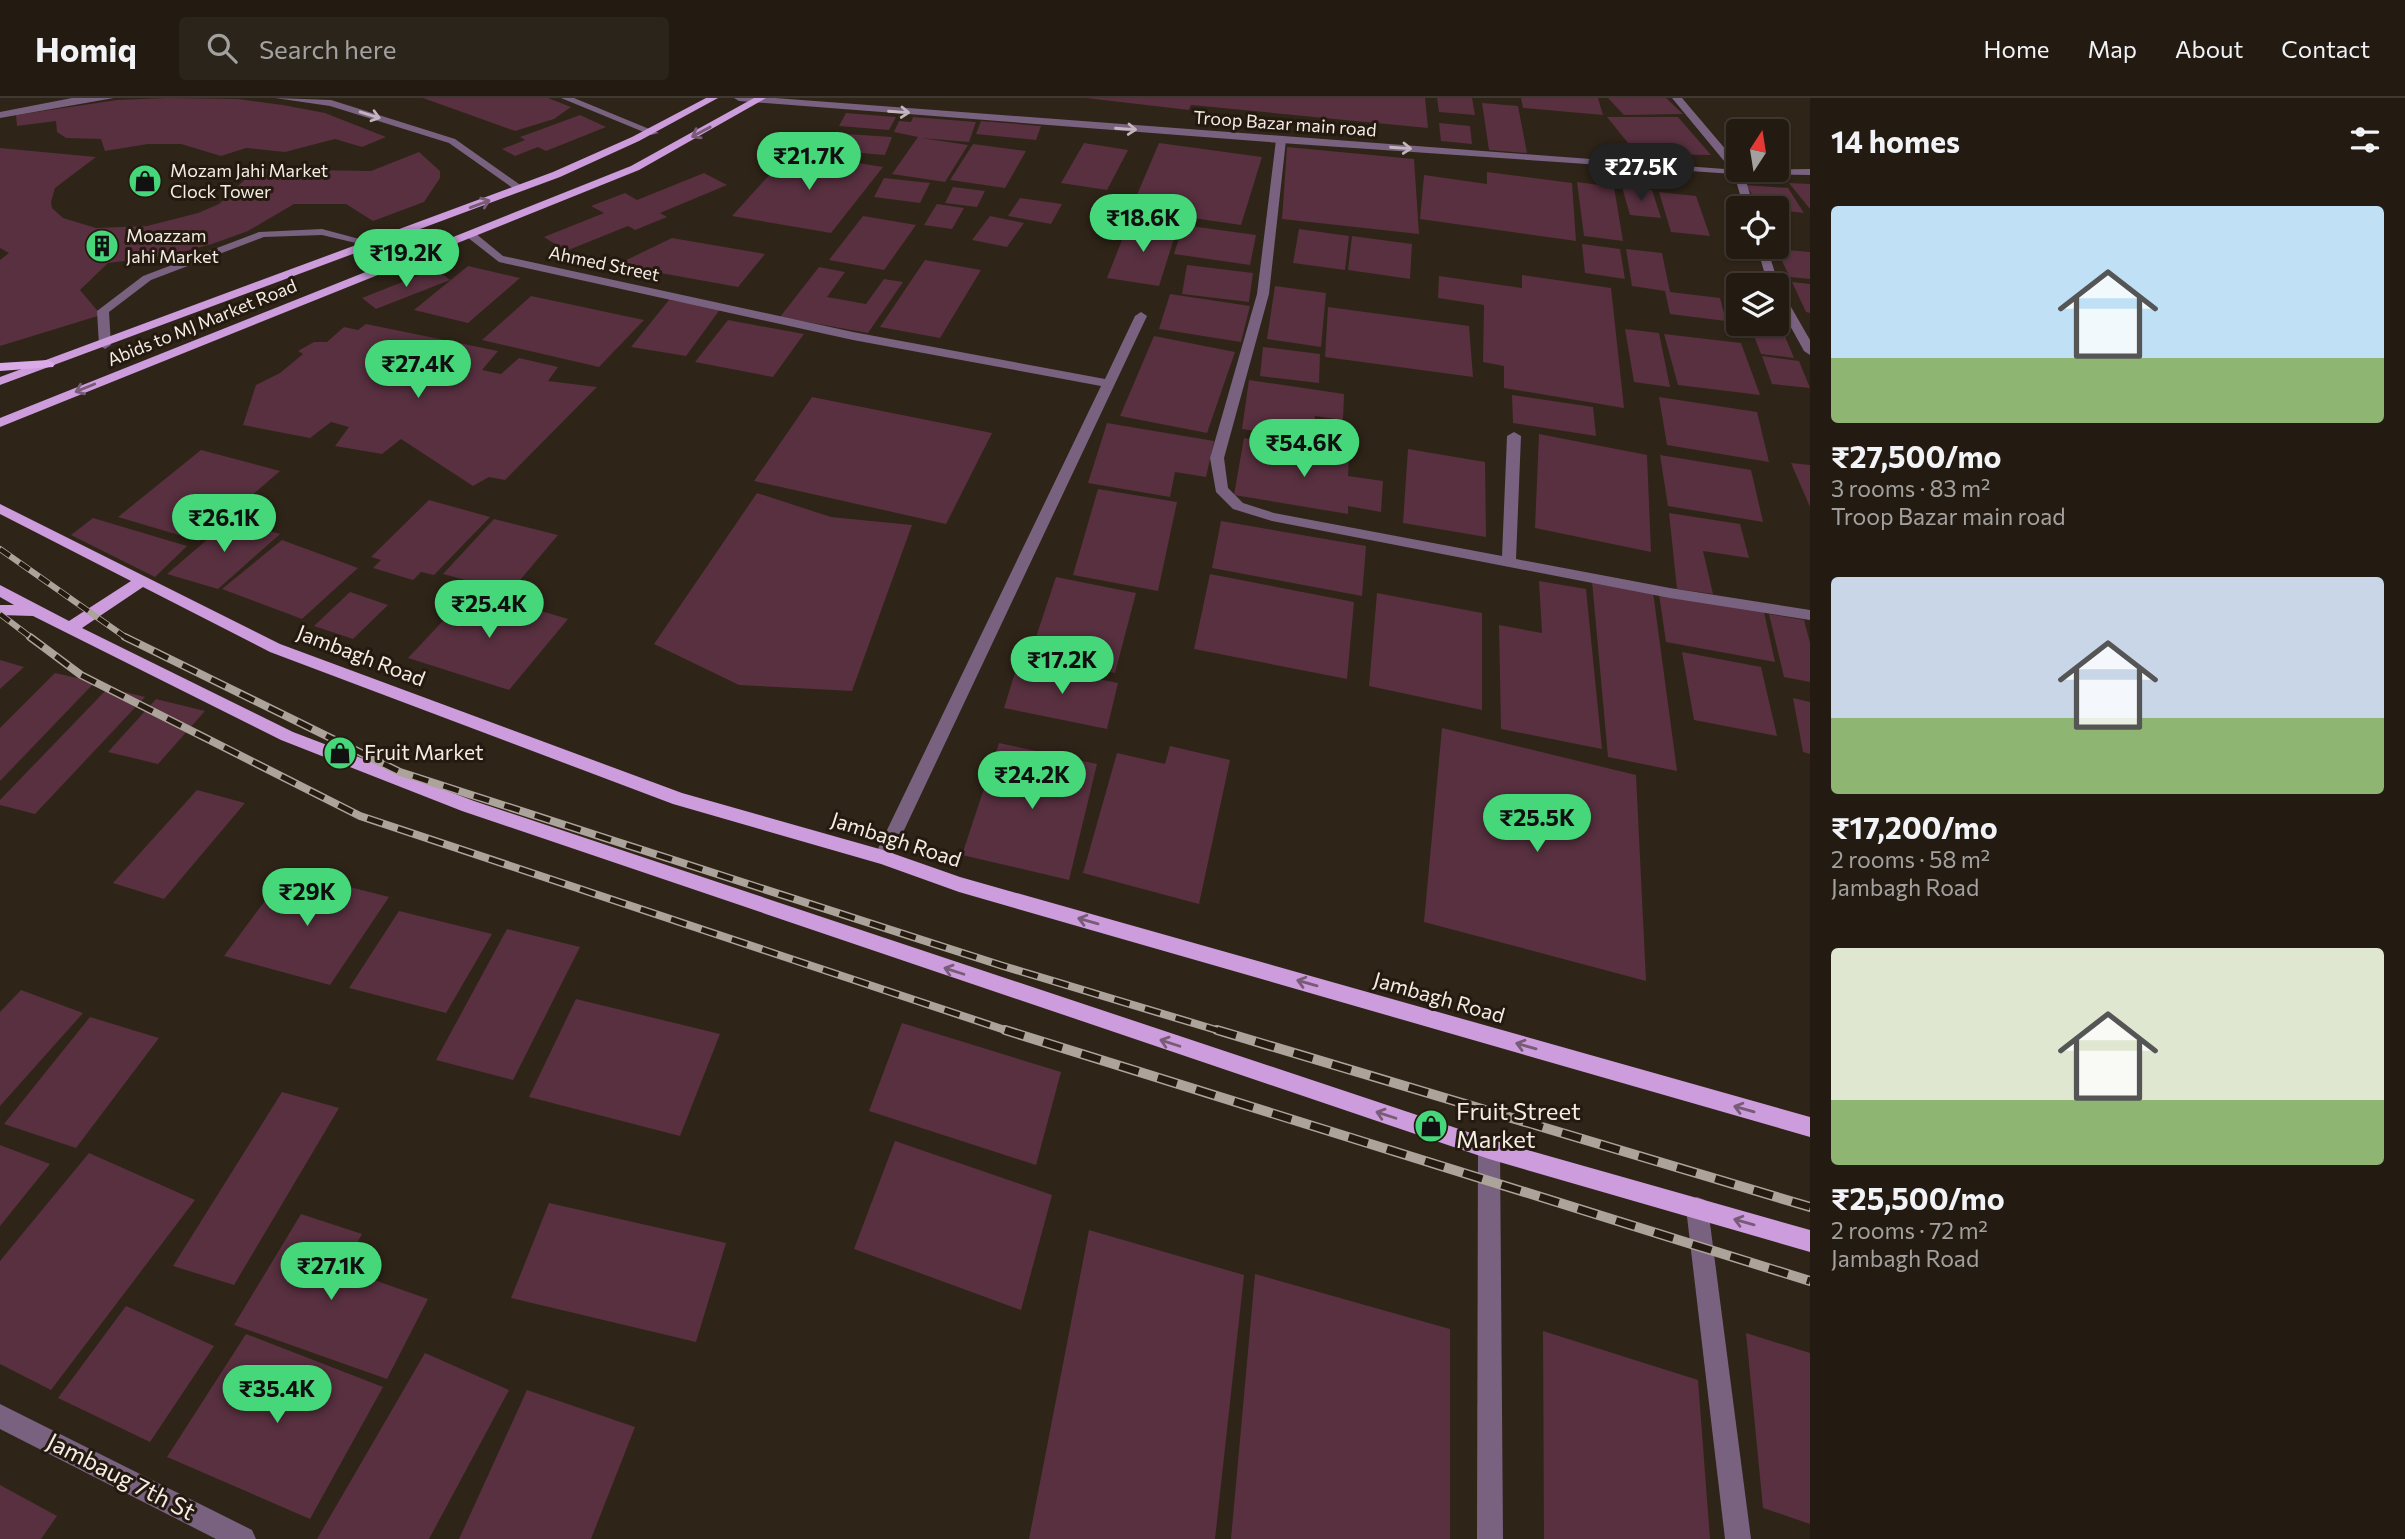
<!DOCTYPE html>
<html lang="en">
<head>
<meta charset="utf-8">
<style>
  body { margin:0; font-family:Commissioner,sans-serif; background:#2b241b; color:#f1f3f6; height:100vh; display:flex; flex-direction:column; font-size:26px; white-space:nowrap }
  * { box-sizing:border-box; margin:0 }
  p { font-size:23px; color:#a3a19f }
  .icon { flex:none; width:38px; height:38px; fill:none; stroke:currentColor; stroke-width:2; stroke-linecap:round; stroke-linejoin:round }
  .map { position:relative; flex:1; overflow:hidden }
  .drawer { display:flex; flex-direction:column; background:#231b12; width:595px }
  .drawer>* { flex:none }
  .needle { width:46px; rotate:12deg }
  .controls { position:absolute; left:1726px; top:21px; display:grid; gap:14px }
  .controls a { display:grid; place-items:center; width:63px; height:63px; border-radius:7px; background:#231b12; box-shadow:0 2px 5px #0004,0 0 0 2px #403932; font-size:35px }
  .price { position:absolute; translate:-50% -60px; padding:0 16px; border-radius:24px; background:#45d77a; color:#111; font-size:23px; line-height:46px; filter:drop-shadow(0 2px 4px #0008) }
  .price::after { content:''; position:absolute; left:50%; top:42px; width:21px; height:16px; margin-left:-10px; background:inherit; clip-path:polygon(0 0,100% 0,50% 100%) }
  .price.active { background:#222; color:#fff }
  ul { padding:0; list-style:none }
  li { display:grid; align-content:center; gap:14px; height:371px; padding:0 21px }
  li span { display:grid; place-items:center; height:217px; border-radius:7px; color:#555 }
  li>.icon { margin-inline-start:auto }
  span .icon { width:126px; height:126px; fill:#fffc; stroke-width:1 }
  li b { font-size:30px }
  h2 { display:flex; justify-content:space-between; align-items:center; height:84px; padding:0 21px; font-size:30px }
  header { display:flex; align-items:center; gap:42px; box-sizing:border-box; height:98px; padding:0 35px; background:#231b12; border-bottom:2px solid #403932 }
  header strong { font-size:33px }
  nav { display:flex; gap:38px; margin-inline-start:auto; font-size:24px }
  .search { width:490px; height:63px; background:#2b241b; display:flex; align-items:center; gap:18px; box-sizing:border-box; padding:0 24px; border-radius:7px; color:#a3a19f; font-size:26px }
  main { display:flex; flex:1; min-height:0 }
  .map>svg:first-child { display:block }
  .building { fill:#58303f }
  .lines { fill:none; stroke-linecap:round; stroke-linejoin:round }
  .service { fill:#796180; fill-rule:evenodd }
  .minor { fill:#796180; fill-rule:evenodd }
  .tertiary { fill:#796180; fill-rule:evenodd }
  .primary { fill:#cc9cdc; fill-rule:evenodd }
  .trunk { fill:#daaae9; fill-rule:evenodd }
  .rail-far2-casing { stroke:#aca39a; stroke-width:6 }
  .rail-far1-casing { stroke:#aca39a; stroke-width:8 }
  .rail-casing { stroke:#aca39a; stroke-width:10 }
  .rail-far2 { stroke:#251a0f; stroke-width:4.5; stroke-dasharray:12; stroke-linecap:butt }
  .rail-far1 { stroke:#251a0f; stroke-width:5; stroke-dasharray:16; stroke-linecap:butt }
  .rail { stroke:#251a0f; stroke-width:7; stroke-dasharray:20; stroke-linecap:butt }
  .oneway { stroke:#c3b4bd }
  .oneway2 { stroke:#785b76 }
  .labels { text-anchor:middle; stroke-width:6; stroke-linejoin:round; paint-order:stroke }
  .far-street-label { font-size:18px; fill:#f4ece5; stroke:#251a0f }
  .far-poi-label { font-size:18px; fill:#f4ece5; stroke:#251a0f; text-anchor:start }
  .street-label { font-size:21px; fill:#f4ece5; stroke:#251a0f }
  .poi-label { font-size:21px; fill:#f4ece5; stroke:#251a0f; text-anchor:start }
  .near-poi-label { font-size:24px; fill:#f4ece5; stroke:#251a0f; text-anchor:start }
  .near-street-label { font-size:24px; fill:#f4ece5; stroke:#251a0f }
</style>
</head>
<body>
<header>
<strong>Homiq</strong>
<div class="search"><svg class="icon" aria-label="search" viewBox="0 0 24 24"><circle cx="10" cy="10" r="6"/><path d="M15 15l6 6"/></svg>Search here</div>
<nav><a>Home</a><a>Map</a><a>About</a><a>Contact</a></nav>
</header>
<main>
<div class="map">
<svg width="1810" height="1441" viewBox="0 0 1810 1441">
  <rect width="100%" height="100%" fill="#2f2418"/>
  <g class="building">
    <path d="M167,0L238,1L283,7L325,15L386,39L362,49L335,41L285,54L246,50L221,58L181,46H148L105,53L101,41L66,40L57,34L56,23L17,28L16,17L117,2Z"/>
    <path d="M423,0H548L571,9L554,21L515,33Z"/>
    <path d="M1086,0H1425L1428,30L1191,7L1189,12Z"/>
    <path d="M1437,0H1472L1475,17L1439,14Z"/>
    <path d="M1521,0H1598L1603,17L1523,10Z"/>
    <path d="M1608,0H1666L1683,16L1624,17Z"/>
    <path d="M1482,5L1518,8L1527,55L1489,52Z"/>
    <path d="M846,15L896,19L889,32L839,28Z"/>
    <path d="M580,17L606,29L546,53L538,49L515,58L502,51L525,42L520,39Z"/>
    <path d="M913,19L976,24L969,44L921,40L968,47L945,84L892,76L918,39L894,34L899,23L911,24Z"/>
    <path d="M1607,19H1678L1711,57L1637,56Z"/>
    <path d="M981,23L1041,28L1036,42L976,36Z"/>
    <path d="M1439,25L1470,28L1472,46L1441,43Z"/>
    <path d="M831,35L892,39L885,57L823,52Z"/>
    <path d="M1084,45L1128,52L1107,92L1061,85Z"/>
    <path d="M1159,45L1262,59L1241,127L1131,111Z"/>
    <path d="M973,46L1026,53L1005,90L950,82Z"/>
    <path d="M1287,49L1414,61L1419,136L1282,121Z"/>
    <path d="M0,50L96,59L55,90L51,104L52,110L63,120L96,130L147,128L198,115L219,106L256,71L371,73L419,54L440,73V80L424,104L373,123L346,106H294L248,133L212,146L171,157L108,165L80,192L101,217L0,248V162L9,155L0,150Z"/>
    <path d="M790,54L883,69L831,135L732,118Z"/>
    <path d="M1487,74L1572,85L1576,143L1420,121L1424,77L1487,86Z"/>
    <path d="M704,75L727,87L660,115L667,119L635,132L628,128L566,153L544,139L604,115L591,108L625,95L637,102Z"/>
    <path d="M884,80L930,85L920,105L874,99Z"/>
    <path d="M1577,84L1614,89L1623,143L1584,138Z"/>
    <path d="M1789,85L1810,86V111Z"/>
    <path d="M1746,87L1788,90L1804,115L1761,110Z"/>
    <path d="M953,89L985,93L977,109L945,105Z"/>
    <path d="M1622,89L1652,92L1661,120L1630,117Z"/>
    <path d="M1659,94L1696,98L1710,138L1671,134Z"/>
    <path d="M1020,100L1062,106L1051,126L1008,118Z"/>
    <path d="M937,106L964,110L952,131L924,127Z"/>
    <path d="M863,118L916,127L884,172L829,162Z"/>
    <path d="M990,118L1024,125L1007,149L972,142Z"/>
    <path d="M1129,124L1177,131L1159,188L1107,180Z"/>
    <path d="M1183,127L1256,137L1250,167L1174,156Z"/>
    <path d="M1299,131L1349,138L1345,172L1293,165Z"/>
    <path d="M1352,138L1412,146L1410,181L1348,172Z"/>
    <path d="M672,140L765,156L738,189L616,167Z"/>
    <path d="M1582,146L1620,151L1625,181L1585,175Z"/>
    <path d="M1626,151L1662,155L1670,194L1720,200L1726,223L1670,216L1665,193L1632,188Z"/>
    <path d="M1776,151L1810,154V181L1790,179Z"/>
    <path d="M925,162L981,172L940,240L880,229Z"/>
    <path d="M1187,167L1253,175L1249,204L1182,196Z"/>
    <path d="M468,168L520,180L468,225L414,212Z"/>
    <path d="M819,169L845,174L827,199L866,206L884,181L903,184L868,235L780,219Z"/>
    <path d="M435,171L450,182L376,211L362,200Z"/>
    <path d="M1522,177L1611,190L1624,310L1504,290V268L1483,264L1484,207L1438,200L1439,178L1522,190Z"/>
    <path d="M1792,184L1810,186V215L1806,214Z"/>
    <path d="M1275,188L1326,195L1321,249L1267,241Z"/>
    <path d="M1170,196L1250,208L1241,244L1159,231Z"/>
    <path d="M531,198L644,222L599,269L482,242Z"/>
    <path d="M669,202L721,210L686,258L631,249Z"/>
    <path d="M1328,209L1469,228L1473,279L1325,259Z"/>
    <path d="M728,222L804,236L773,279L695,264Z"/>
    <path d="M366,226L498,253L482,272L501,276L519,260L558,269L548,283L597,289L505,382L489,379L473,388L401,341L382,356L335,348L349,329L331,324L310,340L243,327L256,287L280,275L303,256L298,253L314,244H327L344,229L358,232Z"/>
    <path d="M1625,231L1659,235L1670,289L1634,284Z"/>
    <path d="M1752,233L1784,236L1794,260L1761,256Z"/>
    <path d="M1664,236L1741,245L1760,297L1678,287Z"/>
    <path d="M1154,238L1235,254L1207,335L1120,318Z"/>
    <path d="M1263,249L1320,256L1319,285L1260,278Z"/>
    <path d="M1762,258L1799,263L1810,290L1772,286Z"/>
    <path d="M1249,282L1344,296L1343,322L1315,318L1313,342L1242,331Z"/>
    <path d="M1512,297L1593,309L1596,338L1513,325Z"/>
    <path d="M812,299L992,335L946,426L754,383Z"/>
    <path d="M1659,299L1757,314L1769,364L1667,347Z"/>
    <path d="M1107,325L1214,343L1206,379L1175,374L1170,399L1088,385Z"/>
    <path d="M1539,336L1647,357L1651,454L1535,430Z"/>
    <path d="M1244,340L1349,358L1348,378L1383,383L1381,414L1348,408V416L1234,397Z"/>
    <path d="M1408,351L1485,364L1486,439L1403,425Z"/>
    <path d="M201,352L280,373L199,443L118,419Z"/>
    <path d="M1660,357L1751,372L1763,424L1668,408Z"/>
    <path d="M1791,365L1810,367V409Z"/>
    <path d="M1098,391L1177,404L1158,493L1073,477Z"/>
    <path d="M757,395L831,419L912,427L852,593L739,587L654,546Z"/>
    <path d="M429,402L490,419L434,477L421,474L413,482L373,470L381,462L371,459Z"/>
    <path d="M1669,415L1740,426L1749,460L1703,453L1713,496L1677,491Z"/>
    <path d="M93,420L187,448L155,479L71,437Z"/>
    <path d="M494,421L558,437L510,494L443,476Z"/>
    <path d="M230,422L280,436L218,491L167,476Z"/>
    <path d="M1221,423L1366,448L1362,498L1212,470Z"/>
    <path d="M282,442L358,470L302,521L222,491Z"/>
    <path d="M1210,476L1354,504L1347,581L1194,551Z"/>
    <path d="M1056,479L1136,495L1115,575L1030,557Z"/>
    <path d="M1539,483L1586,491L1602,651L1501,631L1499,527L1542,535Z"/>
    <path d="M1592,483L1653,494L1677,673L1608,659Z"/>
    <path d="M472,492L568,521L509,592L408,560Z"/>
    <path d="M350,494L388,507L353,541L314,528Z"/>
    <path d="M1377,495L1482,515V612L1369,588Z"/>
    <path d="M1659,496L1764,514L1775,564L1666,544Z"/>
    <path d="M1769,516L1804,522L1810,545V584L1784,579Z"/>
    <path d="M1682,554L1761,569L1777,638L1694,622Z"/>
    <path d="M0,562L24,569L0,591Z"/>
    <path d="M1018,565L1118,585L1107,631L1004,610Z"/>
    <path d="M55,575L95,584L0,683V630Z"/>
    <path d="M108,590L145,599L35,716L0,707V702Z"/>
    <path d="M1793,600L1810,604V656L1803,654Z"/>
    <path d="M156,601L205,613L158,666L108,654Z"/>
    <path d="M1442,630L1636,677L1646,883L1424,824Z"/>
    <path d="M999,645L1097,666L1069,782L962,757Z"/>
    <path d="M1170,648L1230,662L1199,806L1083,775L1117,655L1165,666Z"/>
    <path d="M197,692L245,705L164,801L113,785Z"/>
    <path d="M287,773L389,799L330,887L224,858Z"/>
    <path d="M399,813L492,836L446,915L349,890Z"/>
    <path d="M507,831L580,849L513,982L436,962Z"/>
    <path d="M21,892L83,915L0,1008V914Z"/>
    <path d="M576,901L720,936L680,1038L529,999Z"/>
    <path d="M90,919L159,940L76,1050L4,1026Z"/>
    <path d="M902,925L1061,974L1036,1067L869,1013Z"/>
    <path d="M282,994L339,1010L234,1187L173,1168Z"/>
    <path d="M895,1043L1052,1097L1021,1212L854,1151Z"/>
    <path d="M0,1047L50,1066L0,1128Z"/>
    <path d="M89,1055L195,1102L51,1292L0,1266V1163Z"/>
    <path d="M549,1105L726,1145L696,1244L511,1200Z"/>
    <path d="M301,1116L362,1136L343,1171L428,1201L387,1281L234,1227Z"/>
    <path d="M1089,1132L1244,1177L1215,1441H1029Z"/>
    <path d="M1255,1176L1450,1231V1441H1231Z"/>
    <path d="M126,1208L214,1248L150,1344L58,1300Z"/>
    <path d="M1543,1233L1698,1282L1710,1441H1544Z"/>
    <path d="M1746,1235L1810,1255V1426L1763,1410Z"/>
    <path d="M246,1236L383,1289L310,1421L167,1359Z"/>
    <path d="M425,1255L509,1292L429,1441H317Z"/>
    <path d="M527,1292L635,1329L591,1441H459Z"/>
    <path d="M0,1387L57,1418L41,1441H0Z"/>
  </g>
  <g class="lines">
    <g class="service">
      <path d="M322,131L378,146L373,149L322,137L264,139L151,182L109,214L111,247L105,251L99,247L97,213L143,178L259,134Z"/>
      <path d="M1489,1041L1497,1044L1500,1051L1503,1441H1477L1478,1051L1481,1044Z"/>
      <path d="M1697,1099L1705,1102L1708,1110L1751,1441H1725L1686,1110L1689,1102Z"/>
    </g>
    <g class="minor">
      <path d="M72,0H114L0,20V14Z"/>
      <path d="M275,0L331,2L455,41L526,91L517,93L449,45L330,8Z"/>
      <path d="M561,0H574L659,35L651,37Z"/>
      <path d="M1672,0H1682L1738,66V72H1742V75H1734Z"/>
      <path d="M1281,39L1286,42L1269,196L1224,360L1228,390L1243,405L1274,415L1502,458L1507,338L1514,334L1521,338L1516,461L1670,490L1810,512V522L1670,500L1272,423L1233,411L1216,394L1210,360L1257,196L1276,42Z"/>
      <path d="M467,135H475L503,158L853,234L1105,281L1135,218L1141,214L1147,218L889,764H877L874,759L1101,288L853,242L499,164L467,139Z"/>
      <path d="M0,1306L252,1432L256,1441H216L0,1331Z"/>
    </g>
    <g class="tertiary">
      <path d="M734,0H775L1738,72L1810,71V77L1744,76L1754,110H1744L1734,76L1281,45L739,3Z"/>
      <path d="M1757,149H1767L1779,188L1810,242V257L1804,253L1776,202V187H1768Z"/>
    </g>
    <g class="primary">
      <path d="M706,0H718L639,43L560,79L0,287V279L553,74L632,39Z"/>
      <path d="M754,0H766L639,72L0,329V320L631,68Z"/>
      <path d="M0,406L280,546L682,695L883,752L960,779L1810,1019V1039L959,794L881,766L673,706L270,554L143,489L82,530L293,634L474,703L1489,1041L1810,1132V1154L1489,1061L462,713L281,642L33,518L0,517V507H14L0,499V487L69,523L131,483L0,416Z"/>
    </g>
    <path class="trunk" d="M48,262L55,266L53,269L0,273V265Z"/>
    <defs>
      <g id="rail-far2">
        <path d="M0,451L128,541"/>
        <path d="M0,516L33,541"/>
      </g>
      <g id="rail-far1">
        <path d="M30,539L81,577L360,718L1011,934"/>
        <path d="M125,539L400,674L1003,868L1223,934"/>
      </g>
      <g id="rail">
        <path d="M1005,932L1810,1183"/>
        <path d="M1217,932L1810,1109"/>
      </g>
    </defs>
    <use href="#rail-far2" class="rail-far2-casing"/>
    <use href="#rail-far1" class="rail-far1-casing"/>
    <use href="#rail" class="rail-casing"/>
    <use href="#rail-far2" class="rail-far2"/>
    <use href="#rail-far1" class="rail-far1"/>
    <use href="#rail" class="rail"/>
  </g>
  <defs><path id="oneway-shaft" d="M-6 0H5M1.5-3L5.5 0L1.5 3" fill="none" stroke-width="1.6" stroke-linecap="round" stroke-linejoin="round" transform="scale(1.75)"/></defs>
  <g class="oneway">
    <use href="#oneway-shaft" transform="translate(899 14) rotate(4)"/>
    <use href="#oneway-shaft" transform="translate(370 17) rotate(17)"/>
    <use href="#oneway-shaft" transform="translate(1126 31) rotate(4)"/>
    <use href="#oneway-shaft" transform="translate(1401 50) rotate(4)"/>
  </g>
  <g class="oneway2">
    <use href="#oneway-shaft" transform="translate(701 34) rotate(152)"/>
    <use href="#oneway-shaft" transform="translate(480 106) rotate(-20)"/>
    <use href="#oneway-shaft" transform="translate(85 290) rotate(158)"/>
    <use href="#oneway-shaft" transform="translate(1088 823) rotate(-164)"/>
    <use href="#oneway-shaft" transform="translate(954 873) rotate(-162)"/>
    <use href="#oneway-shaft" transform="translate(1307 885) rotate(-164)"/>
    <use href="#oneway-shaft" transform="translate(1170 945) rotate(-162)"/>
    <use href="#oneway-shaft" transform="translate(1526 948) rotate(-164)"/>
    <use href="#oneway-shaft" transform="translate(1744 1011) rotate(-164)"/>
    <use href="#oneway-shaft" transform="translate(1386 1017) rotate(-162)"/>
    <use href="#oneway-shaft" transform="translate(1744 1124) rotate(-164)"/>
  </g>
  <defs>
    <symbol id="shop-disc" viewBox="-11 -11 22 22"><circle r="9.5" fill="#45d77a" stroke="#251a0f"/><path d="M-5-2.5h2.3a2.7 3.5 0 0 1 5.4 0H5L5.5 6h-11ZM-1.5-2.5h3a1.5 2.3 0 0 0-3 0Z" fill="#111"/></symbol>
    <symbol id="building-disc" viewBox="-11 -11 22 22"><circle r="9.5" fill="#45d77a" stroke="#251a0f"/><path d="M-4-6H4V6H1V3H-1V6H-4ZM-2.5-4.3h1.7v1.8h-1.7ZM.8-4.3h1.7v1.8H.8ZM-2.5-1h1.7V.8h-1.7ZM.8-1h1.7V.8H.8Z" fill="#111"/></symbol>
  </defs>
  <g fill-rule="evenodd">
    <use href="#shop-disc" x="126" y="64" width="38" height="38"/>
    <use href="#building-disc" x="83" y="129" width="38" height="38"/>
    <use href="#shop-disc" x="321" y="636" width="38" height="38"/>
    <use href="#shop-disc" x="1412" y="1009" width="38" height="38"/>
  </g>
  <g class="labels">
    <g class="far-street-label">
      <text transform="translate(1285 26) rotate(4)" y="6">Troop Bazar main road</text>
      <text transform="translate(604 166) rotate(12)" y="6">Ahmed Street</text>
      <text transform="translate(202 225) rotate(-22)" y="6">Abids to MJ Market Road</text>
    </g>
    <g class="far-poi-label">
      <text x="170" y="79">Mozam Jahi Market<tspan x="170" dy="21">Clock Tower</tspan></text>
      <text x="126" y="144">Moazzam<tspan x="126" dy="21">Jahi Market</tspan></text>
    </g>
    <g class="street-label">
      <text transform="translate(361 558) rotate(21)" y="7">Jambagh Road</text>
      <text transform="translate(896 742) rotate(18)" y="7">Jambagh Road</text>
      <text transform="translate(1439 900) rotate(16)" y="7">Jambagh Road</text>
    </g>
    <g class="poi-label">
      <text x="364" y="662">Fruit Market</text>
    </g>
    <g class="near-poi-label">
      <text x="1456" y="1022">Fruit Street<tspan x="1456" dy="28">Market</tspan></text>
    </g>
    <g class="near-street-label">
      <text transform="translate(121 1379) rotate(27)" y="8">Jambaug 7th St</text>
    </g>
  </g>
</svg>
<div class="controls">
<a><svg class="needle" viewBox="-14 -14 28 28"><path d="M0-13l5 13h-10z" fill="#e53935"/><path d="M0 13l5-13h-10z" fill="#a3a19f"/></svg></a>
<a><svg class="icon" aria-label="locate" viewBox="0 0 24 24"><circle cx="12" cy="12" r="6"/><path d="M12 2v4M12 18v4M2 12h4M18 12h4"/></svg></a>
<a><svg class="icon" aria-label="layers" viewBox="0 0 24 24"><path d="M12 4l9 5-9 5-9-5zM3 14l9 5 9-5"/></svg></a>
</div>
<b class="price" style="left:809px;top:94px">₹21.7K</b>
<b class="price active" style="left:1641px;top:105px">₹27.5K</b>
<b class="price" style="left:1143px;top:156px">₹18.6K</b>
<b class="price" style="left:406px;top:191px">₹19.2K</b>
<b class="price" style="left:418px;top:302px">₹27.4K</b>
<b class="price" style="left:1304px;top:381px">₹54.6K</b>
<b class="price" style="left:224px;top:456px">₹26.1K</b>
<b class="price" style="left:489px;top:542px">₹25.4K</b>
<b class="price" style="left:1062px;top:598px">₹17.2K</b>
<b class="price" style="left:1032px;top:713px">₹24.2K</b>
<b class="price" style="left:1537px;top:756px">₹25.5K</b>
<b class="price" style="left:307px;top:830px">₹29K</b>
<b class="price" style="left:331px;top:1204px">₹27.1K</b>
<b class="price" style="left:277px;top:1327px">₹35.4K</b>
</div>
<section class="drawer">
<h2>14 homes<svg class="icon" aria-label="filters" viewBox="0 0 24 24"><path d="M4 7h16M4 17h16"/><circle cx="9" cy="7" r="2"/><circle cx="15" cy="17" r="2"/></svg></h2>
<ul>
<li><span style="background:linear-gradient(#bfe0f5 70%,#8fb573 0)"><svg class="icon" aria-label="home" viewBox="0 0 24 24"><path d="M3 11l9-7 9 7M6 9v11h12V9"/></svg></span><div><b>₹27,500/mo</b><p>3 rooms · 83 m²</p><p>Troop Bazar main road</p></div></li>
<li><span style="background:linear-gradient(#c9d6e8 65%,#8fb573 0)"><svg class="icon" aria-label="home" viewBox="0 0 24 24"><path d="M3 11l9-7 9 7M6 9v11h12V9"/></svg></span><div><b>₹17,200/mo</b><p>2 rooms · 58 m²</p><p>Jambagh Road</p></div></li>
<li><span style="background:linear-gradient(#dfe7d0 70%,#8fb573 0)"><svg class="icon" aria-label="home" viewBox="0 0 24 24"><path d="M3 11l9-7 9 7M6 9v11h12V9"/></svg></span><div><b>₹25,500/mo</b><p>2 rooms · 72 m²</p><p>Jambagh Road</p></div></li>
</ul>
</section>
</main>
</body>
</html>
